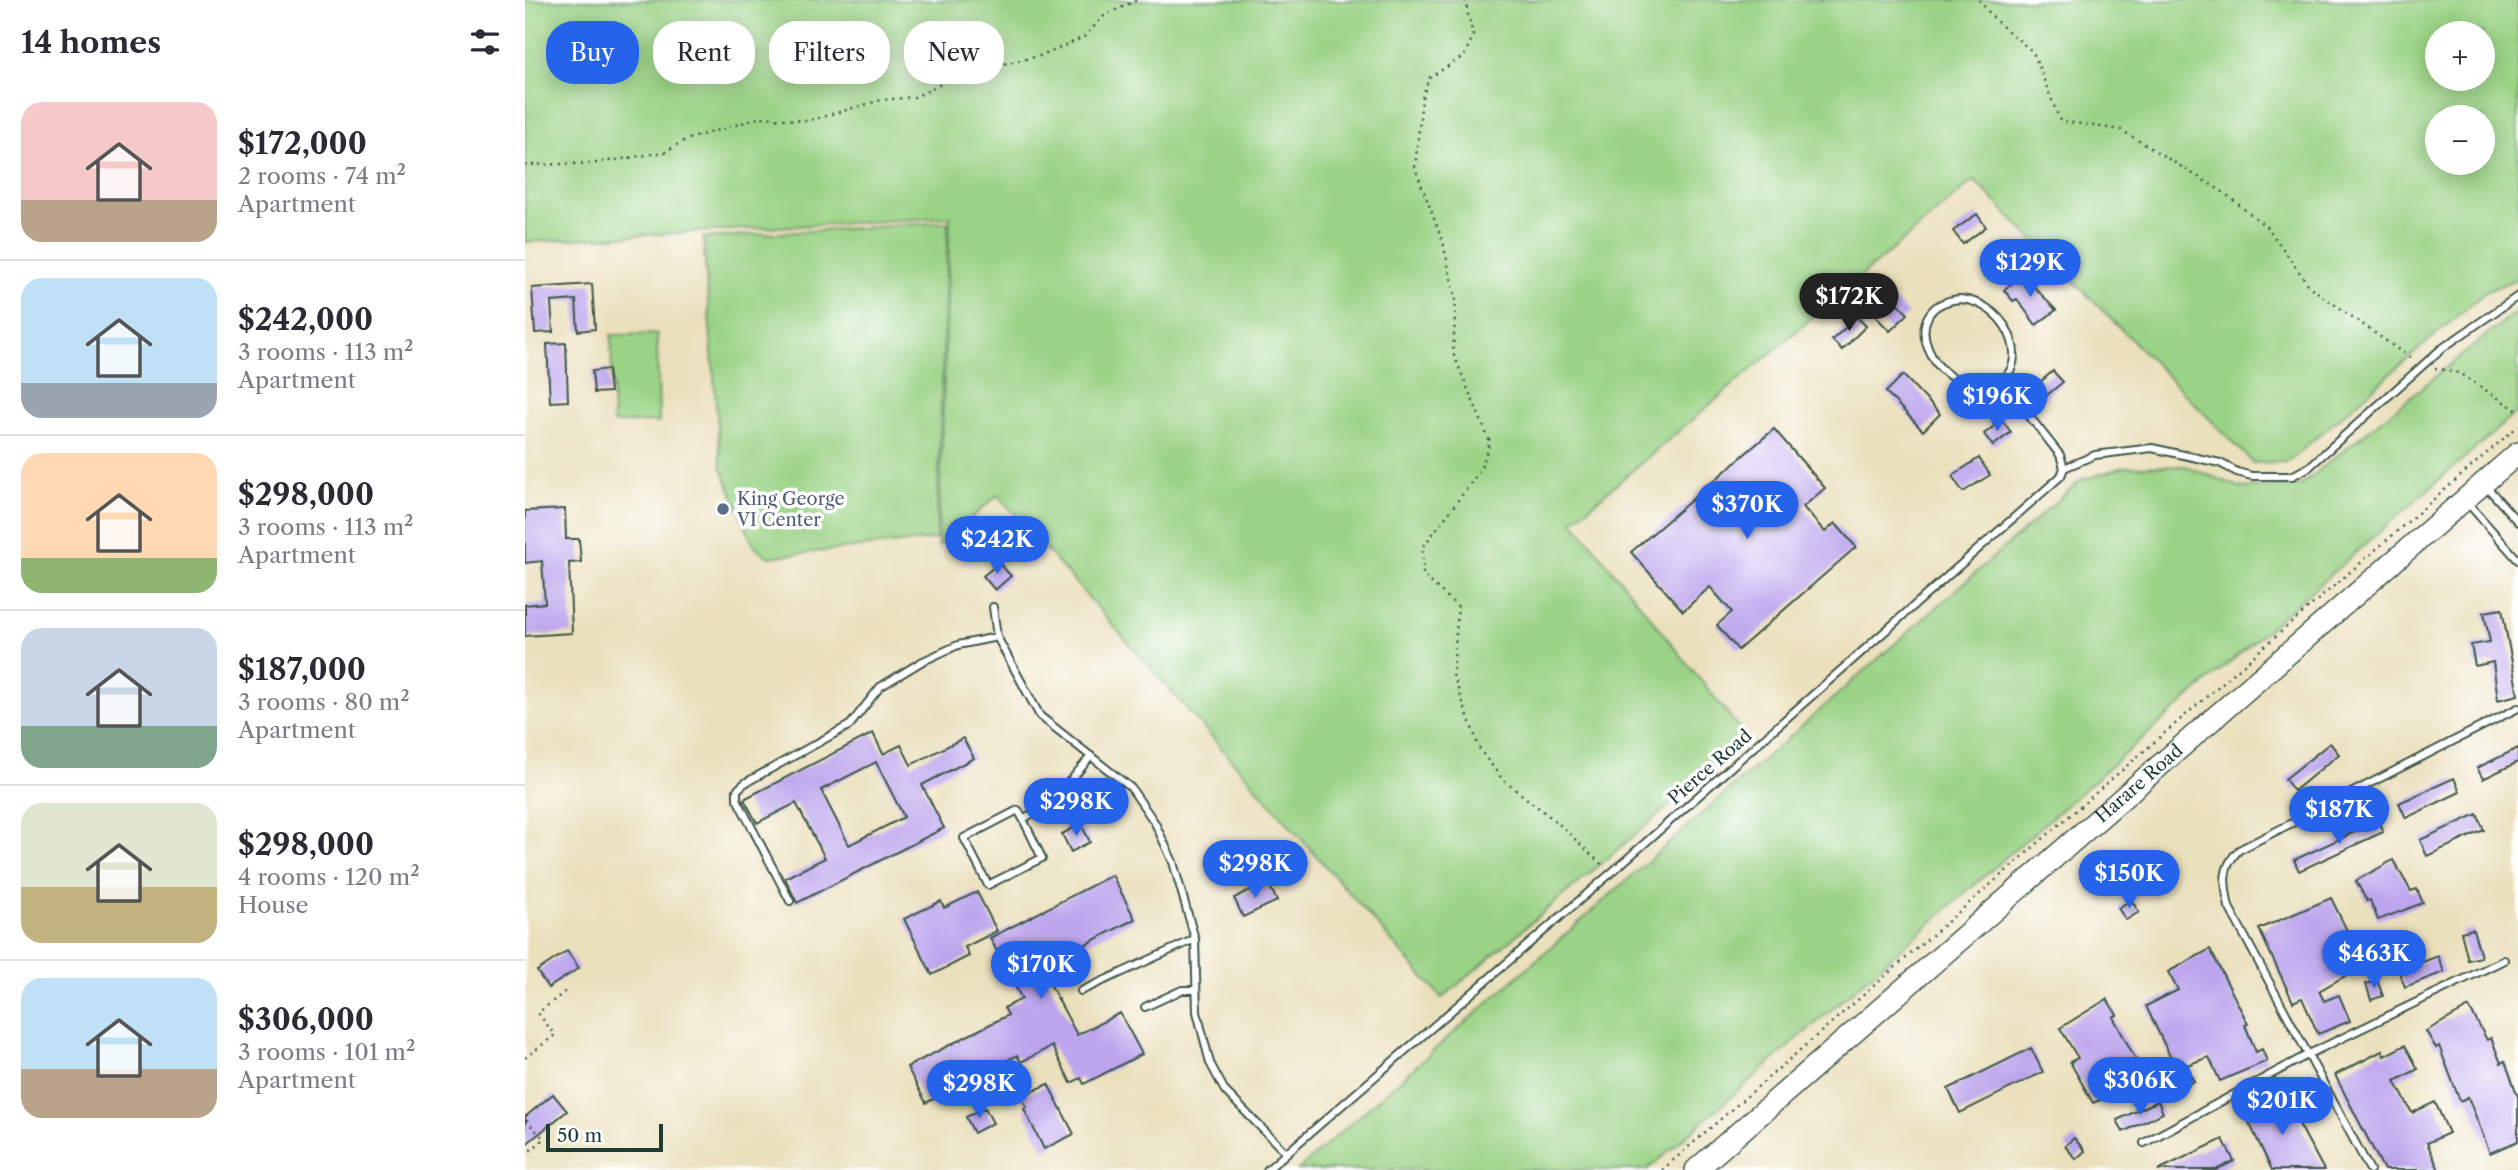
<!DOCTYPE html>
<html lang="en">
<head>
<meta charset="utf-8">
<style>
  body { margin:0; font-family:"Libre Caslon Text",serif; background:#f2f2f3; color:#2b2b33; height:100vh; display:flex; flex-direction:column; font-size:26px; white-space:nowrap }
  * { box-sizing:border-box; margin:0 }
  p { font-size:23px; color:#7c7c81 }
  .icon { flex:none; width:38px; height:38px; fill:none; stroke:currentColor; stroke-width:2; stroke-linecap:round; stroke-linejoin:round }
  .map { position:relative; flex:1; overflow:hidden }
  .sheet { display:flex; flex-direction:column; background:#fff; width:525px }
  .sheet>* { flex:none }
  .guide { position:absolute; left:21px; top:21px; width:665px; height:63px; display:flex; gap:14px }
  .tools { position:absolute; left:1900px; top:21px; display:grid; gap:14px }
  .tools a { display:grid; place-items:center; width:70px; height:70px; border-radius:50%; background:#fff; box-shadow:0 4px 18px #0003; font-size:35px }
  .scale { position:absolute; left:21px; bottom:18px; width:117px; box-sizing:border-box; padding-left:7px; border:4px solid #1f3d34; border-top:0; font-size:19px; line-height:24px; white-space:nowrap; color:#1f3d34; -webkit-text-stroke:5px #fff; paint-order:stroke }
  .price { position:absolute; translate:-50% -60px; padding:0 16px; border-radius:24px; background:#2563eb; color:#fff; font-size:23px; line-height:46px; filter:drop-shadow(0 2px 4px #0008) }
  .price::after { content:''; position:absolute; left:50%; top:42px; width:21px; height:16px; margin-left:-10px; background:inherit; clip-path:polygon(0 0,100% 0,50% 100%) }
  .price.on { background:#222; color:#fff }
  ul { padding:0; list-style:none }
  li { display:flex; align-items:center; gap:21px; height:175px; padding:0 21px }
  li+li { border-top:2px solid #e1e1e2 }
  li span { display:grid; place-items:center; flex:none; width:196px; height:140px; border-radius:21px; color:#555 }
  li>.icon { margin-inline-start:auto }
  span .icon { width:84px; height:84px; fill:#fffc; stroke-width:1 }
  li b { font-size:30px }
  h2 { display:flex; justify-content:space-between; align-items:center; height:84px; padding:0 21px; font-size:30px }
  .chip { padding:0 24px; border-radius:28px; background:#fff; box-shadow:0 4px 18px #0003; font-size:24px; line-height:63px }
  .chip.on { background:#2563eb; color:#fff }
  main { display:flex; flex:1; min-height:0 }
  .map>svg:first-child { display:block }
  .green { fill:#9bd386; stroke:#5d885d; stroke-width:2; fill-rule:evenodd }
  .building { fill:#bca5ed; fill-rule:evenodd }
  .lines { fill:none; stroke-linecap:round; stroke-linejoin:round }
  .service-casing { stroke:#3e5548; stroke-width:10 }
  .trunk-casing { stroke:#3e5548; stroke-width:24 }
  .path { stroke:#3e5548; stroke-width:2.5; stroke-dasharray:2 5; stroke-linecap:butt }
  .service { stroke:#fff; stroke-width:6 }
  .trunk { stroke:#fff; stroke-width:21 }
  .service-dot { fill:#5c6f8a; stroke:#fff; stroke-width:2.5 }
  .labels { text-anchor:middle; stroke-width:7; stroke-linejoin:round; paint-order:stroke }
  .service-label { font-size:18px; fill:#4e5e75; stroke:#fff; text-anchor:start }
  .street-label { font-size:18px; fill:#1f3d34; stroke:#fff }
</style>
</head>
<body>
<main>
<section class="sheet">
<h2>14 homes<svg class="icon" aria-label="filters" viewBox="0 0 24 24"><path d="M4 7h16M4 17h16"/><circle cx="9" cy="7" r="2"/><circle cx="15" cy="17" r="2"/></svg></h2>
<ul>
<li><span style="background:linear-gradient(#f6c9c9 70%,#b9a48a 0)"><svg class="icon" aria-label="home" viewBox="0 0 24 24"><path d="M3 11l9-7 9 7M6 9v11h12V9"/></svg></span><div><b>$172,000</b><p>2 rooms · 74 m²</p><p>Apartment</p></div></li>
<li><span style="background:linear-gradient(#bfe0f5 75%,#9aa5b1 0)"><svg class="icon" aria-label="home" viewBox="0 0 24 24"><path d="M3 11l9-7 9 7M6 9v11h12V9"/></svg></span><div><b>$242,000</b><p>3 rooms · 113 m²</p><p>Apartment</p></div></li>
<li><span style="background:linear-gradient(#ffd9b3 75%,#8fb573 0)"><svg class="icon" aria-label="home" viewBox="0 0 24 24"><path d="M3 11l9-7 9 7M6 9v11h12V9"/></svg></span><div><b>$298,000</b><p>3 rooms · 113 m²</p><p>Apartment</p></div></li>
<li><span style="background:linear-gradient(#c9d6e8 70%,#7fa58c 0)"><svg class="icon" aria-label="home" viewBox="0 0 24 24"><path d="M3 11l9-7 9 7M6 9v11h12V9"/></svg></span><div><b>$187,000</b><p>3 rooms · 80 m²</p><p>Apartment</p></div></li>
<li><span style="background:linear-gradient(#dfe7d0 60%,#c2b280 0)"><svg class="icon" aria-label="home" viewBox="0 0 24 24"><path d="M3 11l9-7 9 7M6 9v11h12V9"/></svg></span><div><b>$298,000</b><p>4 rooms · 120 m²</p><p>House</p></div></li>
<li><span style="background:linear-gradient(#bfe0f5 65%,#b9a48a 0)"><svg class="icon" aria-label="home" viewBox="0 0 24 24"><path d="M3 11l9-7 9 7M6 9v11h12V9"/></svg></span><div><b>$306,000</b><p>3 rooms · 101 m²</p><p>Apartment</p></div></li>
</ul>
</section>
<div class="map">
<svg width="1993" height="1170" viewBox="0 0 1993 1170">
  <rect width="100%" height="100%" fill="#fff"/>
  <filter id="ink" filterUnits="userSpaceOnUse"><feTurbulence type="fractalNoise" baseFrequency=".0143" numOctaves="2"/><feDisplacementMap in="SourceGraphic" scale="14" xChannelSelector="R" yChannelSelector="G"/><feConvolveMatrix kernelMatrix="1 2 1 2 8 2 1 2 1" color-interpolation-filters="sRGB"/></filter>
  <filter id="wash" filterUnits="userSpaceOnUse"><feTurbulence type="fractalNoise" baseFrequency=".00686" numOctaves="4" result="noise"/><feDisplacementMap in="SourceGraphic" scale="28" xChannelSelector="R" yChannelSelector="G"/><feGaussianBlur stdDeviation="1.57" result="paint"/><feColorMatrix in="noise" values="0 0 0 0 0 0 0 0 0 0 0 0 0 0 0 0 0 1.4 0 .05"/><feComposite in="paint" operator="in"/></filter>
  <g filter="url(#wash)">
    <rect width="100%" height="100%" fill="#ebe0bc"/>
    <g class="green">
      <path d="M0,0H1993V278L1960,292L1763,462L1728,463L1449,180L1048,521L1223,739L917,998L473,495L413,546L425,217L0,242ZM1913,33H1958V79H1913ZM1913,117H1958V163H1913Z"/>
      <path d="M423,222L411,539L243,557L228,544L196,466L178,238Z"/>
      <path d="M1993,310V411L1122,1170H773L1556,480L1599,467L1660,466L1717,488L1776,485Z"/>
      <path d="M132,334L134,422L88,423L86,335Z"/>
    </g>
    <g id="blocks">
      <g class="building">
        <path d="M1452,214L1461,227L1438,244L1428,231Z"/>
        <path d="M1497,274L1531,310L1511,325L1492,299L1488,301L1479,290Z"/>
        <path d="M67,284L70,329L53,331L51,300L26,302L28,332L10,333L7,288Z"/>
        <path d="M1367,298L1383,314L1365,331L1350,316Z"/>
        <path d="M1332,317L1341,326L1317,350L1307,340Z"/>
        <path d="M41,343L43,401L25,402L22,344Z"/>
        <path d="M83,369L85,392L69,393L67,371Z"/>
        <path d="M1528,371L1538,382L1516,400L1507,389Z"/>
        <path d="M1378,375L1415,414L1398,431L1361,392Z"/>
        <path d="M1477,420L1486,432L1468,446L1459,434Z"/>
        <path d="M1249,429L1300,488L1278,507L1300,532L1310,523L1331,547L1213,650L1192,625L1207,612L1185,587L1158,611L1106,552Z"/>
        <path d="M1454,458L1465,475L1438,492L1427,476Z"/>
        <path d="M40,509L41,539H54L56,562L44,563L47,633L0,636V605L20,603L17,561L0,563V511Z"/>
        <path d="M474,563L486,576L470,590L458,576Z"/>
        <path d="M1977,609L1993,695L1973,700L1968,662L1950,666L1946,645L1965,642L1959,612Z"/>
        <path d="M348,733L358,754L376,745L386,765L438,738L449,758L397,785L419,828L272,903L260,878L300,858L271,803L232,823L219,799ZM351,762L379,817L324,845L296,790Z"/>
        <path d="M1805,743L1814,754L1769,791L1760,779Z"/>
        <path d="M1993,748V762L1958,779L1952,768Z"/>
        <path d="M1929,778L1935,792L1881,818L1874,803Z"/>
        <path d="M1952,814L1959,830L1902,856L1895,840Z"/>
        <path d="M1853,821L1858,832L1774,871L1769,860Z"/>
        <path d="M556,824L565,842L546,852L537,834Z"/>
        <path d="M1868,860L1886,891L1892,889L1898,903L1853,920L1845,900L1842,901L1831,881Z"/>
        <path d="M587,875L610,919L516,967L552,1035L595,1013L617,1054L559,1084L556,1078L546,1083L527,1046L496,1062L492,1055L401,1103L382,1067L483,1015L479,1008L497,999L465,938Z"/>
        <path d="M743,882L752,901L718,917L709,898Z"/>
        <path d="M452,892L472,931L440,947L444,956L407,975L379,919L416,901L419,908Z"/>
        <path d="M1806,898L1839,965L1794,991L1799,1001L1814,995L1825,1021L1793,1034L1777,998L1768,1002L1734,929Z"/>
        <path d="M1606,900L1614,912L1601,920L1593,908Z"/>
        <path d="M1948,929L1956,957L1943,960L1936,932Z"/>
        <path d="M1685,949L1723,1024L1720,1025L1731,1052L1737,1049L1742,1061L1695,1081L1684,1057L1651,1069L1621,1006L1653,990L1643,972Z"/>
        <path d="M42,951L54,968L23,988L12,971Z"/>
        <path d="M1913,956L1919,972L1880,987L1874,971Z"/>
        <path d="M1852,980L1858,996L1846,1000L1841,984Z"/>
        <path d="M1582,999L1592,1015L1588,1017L1622,1080L1568,1103L1545,1062L1553,1058L1535,1028Z"/>
        <path d="M1944,1007L1962,1040L1966,1038L1976,1063L1980,1061L1993,1097V1141L1965,1153L1943,1097L1935,1101L1914,1046L1911,1048L1901,1031Z"/>
        <path d="M1880,1045L1893,1069L1870,1081L1887,1113L1910,1102L1924,1133L1902,1143L1914,1170H1859L1810,1075L1857,1051L1859,1056Z"/>
        <path d="M1506,1048L1518,1072L1435,1113L1423,1089Z"/>
        <path d="M1663,1070L1669,1081L1650,1091L1644,1079Z"/>
        <path d="M523,1084L549,1134L519,1149L499,1109L502,1107L496,1097Z"/>
        <path d="M1758,1093L1781,1137L1799,1170H1747L1720,1114Z"/>
        <path d="M28,1094L42,1111L0,1145V1117Z"/>
        <path d="M1633,1101L1638,1113L1598,1132L1592,1120Z"/>
        <path d="M460,1108L468,1123L449,1133L441,1117Z"/>
        <path d="M1549,1138L1560,1151L1551,1159L1540,1146Z"/>
        <path d="M1698,1139L1709,1161L1691,1170H1633Z"/>
      </g>
    </g>
  </g>
  <g filter="url(#ink)">
    <use href="#blocks" fill-opacity="0" stroke="#3e5548" stroke-width="2"/>
    <g class="lines">
      <defs>
        <g id="service">
          <path d="M1435,299C1488,303 1510,376 1464,385C1408,396 1367,305 1435,299Z"/>
          <path d="M1539,468L1570,455L1627,448L1695,463L1712,472L1727,476H1767L1784,467L1916,349L1993,296"/>
          <path d="M1960,485L1993,522"/>
          <path d="M1941,501L1993,560"/>
          <path d="M468,607L472,637L515,716L606,788L630,823L648,862L670,939L672,1012L685,1063L700,1091L761,1153"/>
          <path d="M498,819L493,810L439,838L463,885L517,858L498,819C527,803 545,782 566,756"/>
          <path d="M265,901L212,799V790L220,783L325,725L355,687L396,662L433,645L472,637"/>
          <path d="M556,991L670,939"/>
          <path d="M620,1007L657,990H671"/>
          <path d="M1619,1143L1784,1054L1979,960"/>
          <path d="M742,1170L1086,873L1536,476L1539,468L1535,455L1476,380"/>
          <path d="M1845,1170L1704,907C1699,883 1696,868 1714,850L1993,708"/>
        </g>
        <g id="trunk">
          <path id="s1" d="M1171,1170L1993,453"/>
        </g>
      </defs>
      <use href="#service" class="service-casing"/>
      <use href="#trunk" class="trunk-casing"/>
      <g class="path">
        <path d="M940,0L948,36L939,56L904,78L897,98L890,168L918,242L931,301L928,353L965,442L955,471L898,547V575L933,607L928,675L955,750L978,780L1033,823L1077,865"/>
        <path d="M1454,0L1471,21L1508,52L1535,121L1596,130L1698,192L1743,228L1785,287L1888,360"/>
        <path d="M0,165L72,163L140,152L160,140L237,117L283,121L356,100L390,97L438,73L519,55L559,37L580,15L612,0"/>
        <path d="M1910,368L1934,373L1993,411"/>
        <path d="M0,1058L30,1035L13,1013L42,990"/>
        <path d="M0,1155L19,1139L0,1119"/>
        <path d="M1137,1170L1993,426"/>
      </g>
      <use href="#service" class="service"/>
      <use href="#trunk" class="trunk"/>
    </g>
  </g>
  <circle class="service-dot" cx="198" cy="509" r="7"/>
  <g class="labels">
    <g class="service-label">
      <text x="212" y="505">King George<tspan x="212" dy="21">VI Center</tspan></text>
    </g>
    <g class="street-label">
      <text transform="translate(1185 767) rotate(-41)" y="6">Pierce Road</text>
      <text dy="6" stroke="none"><textPath href="#s1" startOffset="588">Harare Road</textPath></text>
    </g>
  </g>
</svg>
<div class="tools">
<a>+</a>
<a>−</a>
</div>
<div class="scale">50 m</div>
<b class="price" style="left:1505px;top:299px">$129K</b>
<b class="price on" style="left:1324px;top:333px">$172K</b>
<b class="price" style="left:1472px;top:433px">$196K</b>
<b class="price" style="left:1222px;top:541px">$370K</b>
<b class="price" style="left:472px;top:576px">$242K</b>
<b class="price" style="left:551px;top:838px">$298K</b>
<b class="price" style="left:1814px;top:846px">$187K</b>
<b class="price" style="left:730px;top:900px">$298K</b>
<b class="price" style="left:1604px;top:910px">$150K</b>
<b class="price" style="left:1849px;top:990px">$463K</b>
<b class="price" style="left:516px;top:1001px">$170K</b>
<b class="price" style="left:1615px;top:1117px">$306K</b>
<b class="price" style="left:454px;top:1120px">$298K</b>
<b class="price" style="left:1757px;top:1137px">$201K</b>
<div class="guide">
<a class="chip on">Buy</a>
<a class="chip">Rent</a>
<a class="chip">Filters</a>
<a class="chip">New</a>
</div>
</div>
</main>
</body>
</html>
